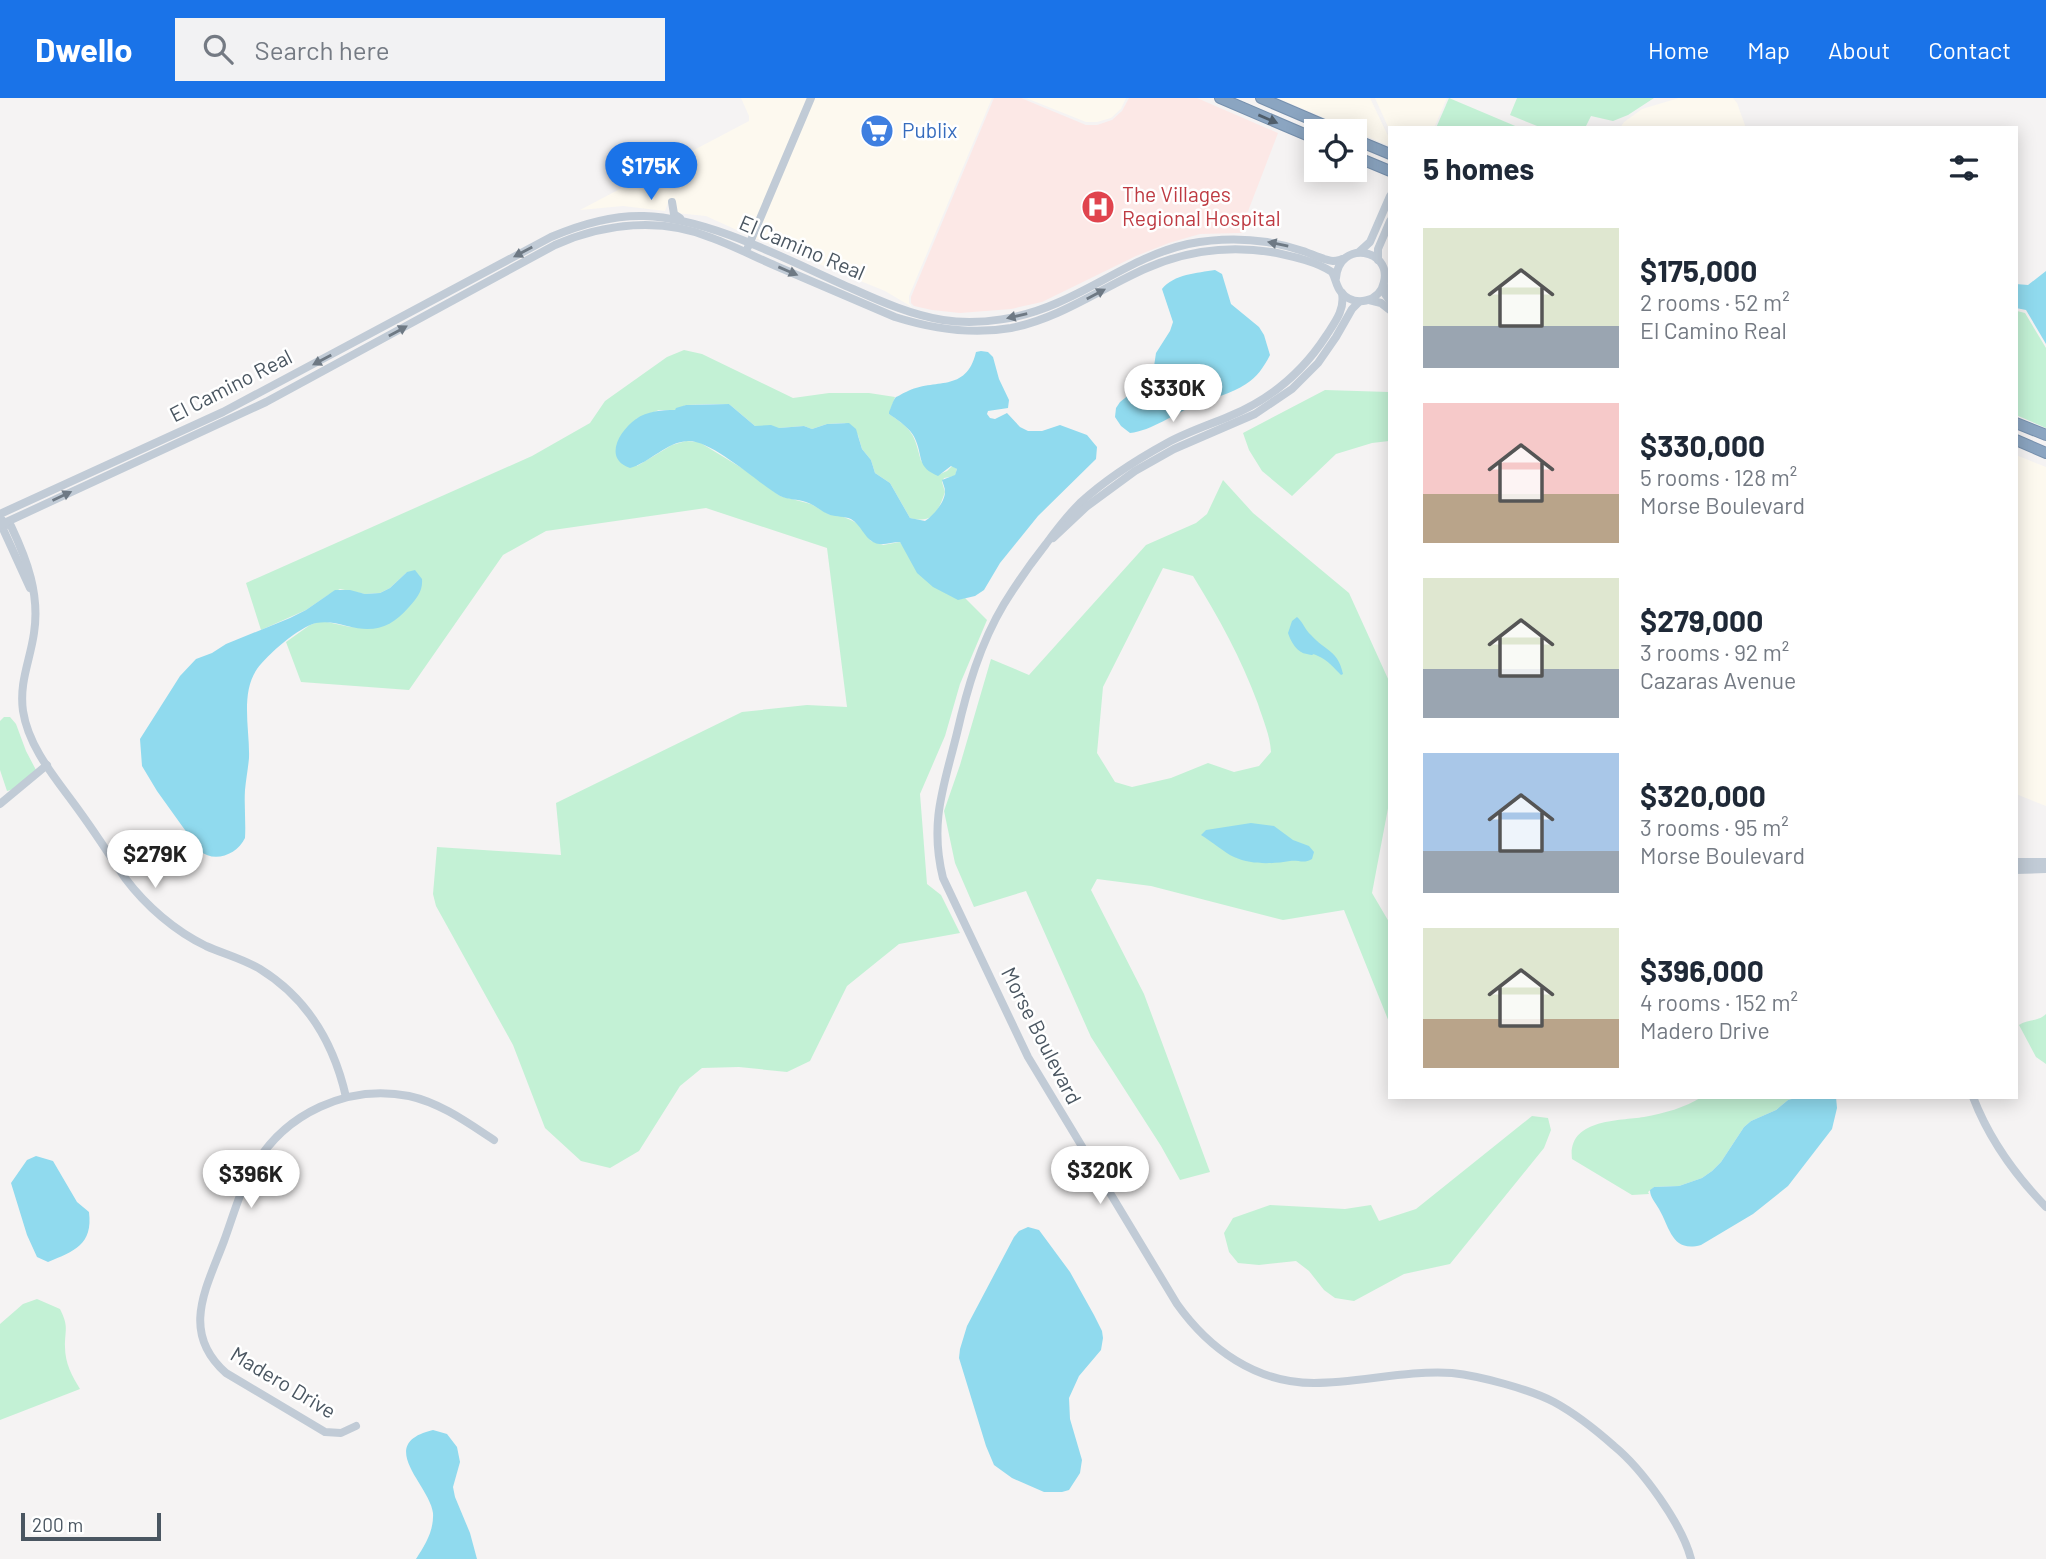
<!DOCTYPE html>
<html lang="en">
<head>
<meta charset="utf-8">
<style>
  body { margin:0; font-family:Barlow,sans-serif; background:#f2f2f3; color:#1f2937; height:100vh; display:flex; flex-direction:column; font-size:26px; white-space:nowrap }
  * { box-sizing:border-box; margin:0 }
  p { font-size:23px; color:#747a83 }
  .icon { flex:none; width:38px; height:38px; fill:none; stroke:currentColor; stroke-width:2; stroke-linecap:round; stroke-linejoin:round }
  .map { position:relative; flex:1; overflow:hidden }
  .side { position:absolute; left:1388px; top:28px; width:630px; height:973px; display:flex; flex-direction:column; background:#fff; border-radius:0px; box-shadow:0 4px 18px #0003 }
  .side>* { flex:none }
  .controls { position:absolute; left:1304px; top:21px; display:grid; gap:14px }
  .controls a { display:grid; place-items:center; width:63px; height:63px; border-radius:0px; background:#fff; box-shadow:0 4px 18px #0003; font-size:35px }
  .scale { position:absolute; left:21px; bottom:18px; width:140px; box-sizing:border-box; padding-left:7px; border:4px solid #4a5661; border-top:0; font-size:19px; line-height:24px; white-space:nowrap; color:#4a5661; -webkit-text-stroke:5px #fff; paint-order:stroke }
  .price { position:absolute; translate:-50% -60px; padding:0 16px; border-radius:24px; background:#fff; color:#222; font-size:23px; line-height:46px; filter:drop-shadow(0 2px 4px #0008) }
  .price::after { content:''; position:absolute; left:50%; top:42px; width:21px; height:16px; margin-left:-10px; background:inherit; clip-path:polygon(0 0,100% 0,50% 100%) }
  .price.current { background:#1a73e8; color:#fff }
  ul { padding:0; list-style:none }
  li { display:flex; align-items:center; gap:21px; height:175px; padding:0 35px }
  li span { display:grid; place-items:center; flex:none; width:196px; height:140px; border-radius:0px; color:#555 }
  li>.icon { margin-inline-start:auto }
  span .icon { width:84px; height:84px; fill:#fffc; stroke-width:1 }
  li b { font-size:30px }
  h2 { display:flex; justify-content:space-between; align-items:center; height:84px; padding:0 35px; font-size:30px }
  header { display:flex; align-items:center; gap:42px; box-sizing:border-box; height:98px; padding:0 35px; background:#1a73e8; color:#fff }
  header strong { font-size:33px }
  nav { display:flex; gap:38px; margin-inline-start:auto; font-size:24px }
  .search { width:490px; height:63px; background:#f2f2f3; display:flex; align-items:center; gap:18px; box-sizing:border-box; padding:0 24px; border-radius:0px; color:#747a83; font-size:26px }
  .map>svg:first-child { display:block }
  .commercial { fill:#fdf9ef }
  .medical { fill:#fce8e6 }
  .green { fill:#c3f1d5; fill-rule:evenodd }
  .water { fill:#90daee }
  .lines { fill:none; stroke-linecap:round; stroke-linejoin:round }
  .highway-casing { stroke:#7690ad; stroke-width:12 }
  .secondary { stroke:#c1cbd6; stroke-width:8 }
  .highway { stroke:#8ba5c1; stroke-width:10 }
  .oneway { fill:#505e6b }
  .oneway2 { fill:#6e7984 }
  .labels { text-anchor:middle; stroke-width:5; stroke-linejoin:round; paint-order:stroke }
  .shop-label { font-size:21px; fill:#366cbe; stroke:#fff; text-anchor:start }
  .health-label { font-size:21px; fill:#be3a42; stroke:#fff; text-anchor:start }
  .street-label { font-size:21px; fill:#4a5661; stroke:#fff }
</style>
</head>
<body>
<header>
<strong>Dwello</strong>
<div class="search"><svg class="icon" aria-label="search" viewBox="0 0 24 24"><circle cx="10" cy="10" r="6"/><path d="M15 15l6 6"/></svg>Search here</div>
<nav><a>Home</a><a>Map</a><a>About</a><a>Contact</a></nav>
</header>
<div class="map">
<svg width="2046" height="1461" viewBox="0 0 2046 1461">
  <rect width="100%" height="100%" fill="#f5f3f3"/>
  <g class="commercial">
    <path d="M741,0H809L750,138L706,118L676,115L669,102L665,113L623,108L580,112L749,23V18Z"/>
    <path d="M814,0H992L909,198V205L912,209L885,193L755,140Z"/>
    <path d="M1026,0H1126L1121,11L1111,20L1097,24H1086Z"/>
    <path d="M1278,0H1370L1389,40V48Z"/>
    <path d="M1375,0H1447L1434,30L1389,31Z"/>
    <path d="M1679,0H1733L1737,5L1746,30H1620L1624,24L1642,11Z"/>
    <path d="M2016,357L2046,369V708L2016,696Z"/>
  </g>
  <path class="medical" d="M994,0H1021L1086,27H1097L1112,22L1122,13L1129,0H1197L1278,35L1247,116L1244,134L1241,135L1200,136L1169,145L1136,158L1042,204L1011,211L960,215L932,212L914,208L911,205V199Z"/>
  <g class="green">
    <path d="M1449,0L1520,30H1436Z"/>
    <path d="M1517,0H1654L1628,17L1613,23L1591,18L1585,30H1542L1510,17Z"/>
    <path d="M2017,213L2025,215L2046,250V330L2016,317Z"/>
    <path d="M684,252L702,256L793,300L829,295H869L895,299L889,316C913,332 914,336 921,363L940,376L947,373L952,368L957,371L955,378L944,380L942,384L945,394C938,414 933,426 910,420L890,385L875,375L871,362L862,351L858,337L845,325L827,326L812,331L804,328L779,330L755,328L729,306H713L686,307L675,312H659L636,321L637,368L672,347L686,343L699,344L745,372L780,398L811,406L830,417H839L853,423L859,427L871,443L883,447L900,444C914,463 922,483 944,494C952,498 956,502 965,500L987,522L960,586L945,638L920,696L927,786L941,797L960,835L899,846L847,888L810,963L787,974L739,969L702,970L680,988L639,1053L610,1070L581,1063L545,1030L513,947L436,808L433,796L437,749L561,757L556,705L742,614L807,607L847,609L827,450L706,410L546,433L503,457L409,592L301,584L286,544L310,527L318,524H327L350,529L376,530L407,474L390,490L380,495L365,496L340,491L328,497L306,512L261,532L246,485L532,358L590,325L605,303L667,259Z"/>
    <path d="M1325,292L1389,294V343L1372,345L1336,356L1292,398L1262,373L1249,352L1243,335Z"/>
    <path d="M1223,382L1253,415L1349,495L1389,583V705L1372,795L1389,824V924L1344,812L1283,822L1151,788L1097,781L1091,792L1144,896L1210,1074L1180,1082L1161,1048L1091,939L1026,793L974,809L955,765L944,713L960,667L991,561L1029,577L1146,447L1196,425L1207,416ZM1163,470L1193,478C1219,520 1241,560 1258,606C1263,622 1270,637 1271,654L1259,668L1234,674L1208,665L1171,680L1132,689L1115,684L1097,655L1103,589Z"/>
    <path d="M4,619H10L16,626L26,653L36,672L14,691L7,693L0,672V623Z"/>
    <path d="M2046,916V966L2036,959L2019,927C2027,921 2038,924 2046,916Z"/>
    <path d="M1702,999H1799L1788,1002L1776,1012L1751,1023L1744,1029L1721,1064L1712,1073L1702,1080L1679,1088L1654,1089L1648,1094L1649,1096L1632,1097L1572,1061C1567,1021 1618,1023 1644,1019C1665,1015 1684,1010 1702,999Z"/>
    <path d="M1532,1018L1548,1020L1551,1032L1544,1050L1450,1166L1404,1176L1354,1203L1335,1200L1324,1192L1309,1173L1296,1163L1259,1167L1238,1165L1229,1154L1224,1135L1233,1120L1270,1107L1345,1111L1371,1107L1379,1123L1416,1111Z"/>
    <path d="M37,1201L60,1211C69,1229 65,1231 65,1249C65,1265 72,1278 80,1291L0,1322V1226L23,1206Z"/>
  </g>
  <g class="water">
    <path d="M1215,172L1222,176L1231,206L1259,229L1264,237L1270,257C1264,269 1257,279 1246,286C1231,296 1212,300 1195,307C1176,315 1151,333 1130,335L1121,328L1115,319L1116,310L1120,304L1144,285L1153,275L1156,255L1170,233L1173,224L1162,191C1174,176 1197,175 1215,172Z"/>
    <path d="M2046,173V246L2026,212L2016,210V186L2028,187Z"/>
    <path d="M981,253L988,254L993,259L999,281L1009,302L1008,310L988,313L987,316L990,320L995,321L1007,315L1020,329L1028,333H1042L1060,327L1087,337L1097,349L1096,361L1038,418L1000,465L984,492L975,498L958,502L933,489L917,475L900,444C891,444 881,449 873,444C864,439 861,427 851,421C844,418 837,419 830,417C822,414 815,407 806,404C797,401 789,402 780,398C758,385 712,342 688,343C666,344 651,364 630,370C603,361 619,333 636,321C647,313 662,312 675,312L676,310L686,307L729,306L755,328L771,327L779,330L804,328L812,331L827,326L849,325L856,331L862,351L871,362L875,375L890,385L910,420L925,423C933,418 945,404 945,394C945,389 943,386 942,382L955,377L957,371L951,368L938,378C917,369 923,360 916,343C913,332 898,322 889,316V314C891,310 893,302 896,299C897,299 905,294 906,294C935,279 966,296 976,254Z"/>
    <path d="M415,472L422,481C423,493 417,500 409,509C391,530 374,535 347,528C336,525 327,523 316,525C299,529 267,557 257,571C240,596 250,632 249,660C248,671 246,681 245,692C244,708 246,724 245,740C237,757 214,765 200,753L157,693L142,668L140,641L180,578L196,561L212,555L226,546L290,520L306,512L335,492H350L365,496L380,495L390,490L407,474Z"/>
    <path d="M1297,519C1303,524 1305,532 1311,537C1325,553 1338,552 1343,576L1341,577C1334,570 1328,562 1318,558C1308,554 1318,559 1307,556C1297,555 1291,544 1288,535L1292,523Z"/>
    <path d="M1251,725L1274,728L1293,742L1309,748L1314,754L1312,761C1304,766 1299,762 1290,763C1272,766 1252,767 1234,759C1225,755 1211,743 1201,737L1206,732Z"/>
    <path d="M1799,999H1836L1837,1010L1832,1031L1788,1088L1753,1116L1701,1147C1672,1155 1670,1130 1659,1111C1655,1104 1650,1099 1650,1092L1654,1089L1679,1088L1702,1080L1712,1073L1721,1064L1744,1029L1751,1023L1776,1012L1788,1002Z"/>
    <path d="M36,1058L53,1063L77,1104L89,1114C93,1147 74,1153 48,1164L37,1159L27,1137L11,1085L27,1062Z"/>
    <path d="M1028,1129L1039,1132L1070,1174L1094,1217L1102,1233L1103,1240L1101,1252L1079,1278L1069,1300L1070,1321L1082,1362L1080,1375L1069,1392L1062,1394H1044L1012,1380L994,1367L986,1348L959,1260L960,1251L967,1228L1014,1139L1019,1133Z"/>
    <path d="M433,1332L447,1336L457,1349L460,1364L453,1389L455,1399L470,1435L477,1461H416C425,1447 434,1433 433,1415C430,1387 374,1346 433,1332Z"/>
  </g>
  <g class="lines">
    <defs>
      <g id="highway">
        <path d="M1220,0L1316,41"/>
        <path d="M1261,0L1338,33"/>
        <path d="M1354,41L1390,56"/>
        <path d="M1354,58L1390,73"/>
        <path d="M2016,325L2046,337"/>
        <path d="M2016,342L2046,355"/>
      </g>
    </defs>
    <use href="#highway" class="highway-casing"/>
    <g class="secondary">
      <path d="M672,104L674,116L680,120"/>
      <path d="M748,149L811,0"/>
      <path d="M1359,154L1370,144L1390,98"/>
      <path d="M1378,162V151L1390,123"/>
      <path d="M1384,187L1385,196L1390,203"/>
      <path d="M1342,195C1345,212 1335,224 1326,238C1302,275 1271,301 1230,318C1209,327 1187,334 1167,345C1136,362 1106,381 1080,405C1067,418 1057,431 1046,446C1031,465 1017,485 1004,506C980,546 967,591 957,635C944,688 929,724 943,780L1028,959L1177,1206C1209,1251 1256,1285 1314,1285C1360,1285 1405,1272 1452,1275C1480,1278 1529,1291 1554,1304C1576,1316 1596,1332 1614,1348C1642,1371 1682,1426 1691,1461"/>
      <path d="M1369,202L1381,205L1390,212"/>
      <path d="M0,416L223,314L551,139C579,127 613,117 644,118C711,120 791,164 853,191C882,204 912,217 943,222C981,228 1023,220 1057,205C1102,186 1139,157 1188,146C1213,141 1241,140 1267,144C1279,146 1291,149 1303,153C1312,156 1323,162 1333,163C1337,163 1339,162 1343,161"/>
      <path d="M2,422L3,431L30,490"/>
      <path d="M4,425L11,428C27,462 40,496 34,535C30,563 19,584 23,613C29,652 59,684 80,714C96,736 110,758 125,780C146,808 175,833 206,848C224,856 243,861 260,871C307,900 334,946 346,999"/>
      <path d="M0,427L266,304L555,147C604,125 662,119 712,140C734,148 755,159 776,168C816,185 856,202 895,219C933,231 971,237 1011,230C1061,220 1101,190 1147,170C1188,152 1233,147 1277,155C1295,159 1317,164 1332,174C1336,181 1336,188 1341,194C1354,210 1380,204 1384,184C1392,151 1339,141 1336,180"/>
      <path d="M1053,440L1086,409L1135,373L1174,351L1255,316L1292,291L1318,265L1336,239L1352,211L1359,204"/>
      <path d="M0,706L47,667"/>
      <path d="M2016,764H2046"/>
      <path d="M2016,772L2046,771"/>
      <path d="M1973,999C1989,1041 2015,1077 2046,1109"/>
      <path d="M356,1328L341,1335L325,1334L226,1275C180,1234 206,1191 224,1143C233,1119 240,1091 254,1069C285,1015 348,986 409,998C441,1005 468,1025 494,1042"/>
    </g>
    <use href="#highway" class="highway"/>
  </g>
  <defs><path id="oneway-solid" d="M-6-.8H1V-3.2L6.5 0L1 3.2V.8H-6Z" transform="scale(1.75)"/></defs>
  <use class="oneway" href="#oneway-solid" transform="translate(1268 21) rotate(23)"/>
  <g class="oneway2">
    <use href="#oneway-solid" transform="translate(1278 146) rotate(-168)"/>
    <use href="#oneway-solid" transform="translate(523 154) rotate(152)"/>
    <use href="#oneway-solid" transform="translate(788 173) rotate(23)"/>
    <use href="#oneway-solid" transform="translate(1096 196) rotate(-28)"/>
    <use href="#oneway-solid" transform="translate(1017 218) rotate(167)"/>
    <use href="#oneway-solid" transform="translate(398 233) rotate(-29)"/>
    <use href="#oneway-solid" transform="translate(322 262) rotate(152)"/>
    <use href="#oneway-solid" transform="translate(62 398) rotate(-25)"/>
  </g>
  <defs>
    <symbol id="supermarket-disc" viewBox="-11 -11 22 22"><circle r="9.5" fill="#3f7fe0" stroke="#fff"/><path d="M-6-5.5h2.5l.6 2H6L4.5 2H-2.5L-4.4-4H-6ZM-1.5 3.2a1.3 1.3 0 1 0 .1 0ZM3 3.2a1.3 1.3 0 1 0 .1 0Z" fill="#fff"/></symbol>
    <symbol id="hospital-disc" viewBox="-11 -11 22 22"><circle r="9.5" fill="#e0444e" stroke="#fff"/><path d="M-5-5h3v3.5h4V-5h3V5h-3V1.5h-4V5h-3Z" fill="#fff"/></symbol>
  </defs>
  <g fill-rule="evenodd">
    <use href="#supermarket-disc" x="858" y="14" width="38" height="38"/>
    <use href="#hospital-disc" x="1079" y="90" width="38" height="38"/>
  </g>
  <g class="labels">
    <g class="shop-label">
      <text x="902" y="40">Publix</text>
    </g>
    <g class="health-label">
      <text x="1122" y="104">The Villages<tspan x="1122" dy="24">Regional Hospital</tspan></text>
    </g>
    <g class="street-label">
      <text transform="translate(802 150) rotate(23)" y="7">El Camino Real</text>
      <text transform="translate(231 288) rotate(-27)" y="7">El Camino Real</text>
      <text transform="translate(1041 938) rotate(63)" y="7">Morse Boulevard</text>
      <text transform="translate(283 1285) rotate(31)" y="7">Madero Drive</text>
    </g>
  </g>
</svg>
<div class="controls">
<a><svg class="icon" aria-label="locate" viewBox="0 0 24 24"><circle cx="12" cy="12" r="6"/><path d="M12 2v4M12 18v4M2 12h4M18 12h4"/></svg></a>
</div>
<div class="scale">200 m</div>
<b class="price current" style="left:651px;top:104px">$175K</b>
<b class="price" style="left:1173px;top:326px">$330K</b>
<b class="price" style="left:155px;top:792px">$279K</b>
<b class="price" style="left:1100px;top:1108px">$320K</b>
<b class="price" style="left:251px;top:1112px">$396K</b>
<section class="side">
<h2>5 homes<svg class="icon" aria-label="filters" viewBox="0 0 24 24"><path d="M4 7h16M4 17h16"/><circle cx="9" cy="7" r="2"/><circle cx="15" cy="17" r="2"/></svg></h2>
<ul>
<li><span style="background:linear-gradient(#dfe7d0 70%,#9aa5b1 0)"><svg class="icon" aria-label="home" viewBox="0 0 24 24"><path d="M3 11l9-7 9 7M6 9v11h12V9"/></svg></span><div><b>$175,000</b><p>2 rooms · 52 m²</p><p>El Camino Real</p></div></li>
<li><span style="background:linear-gradient(#f6c9c9 65%,#b9a48a 0)"><svg class="icon" aria-label="home" viewBox="0 0 24 24"><path d="M3 11l9-7 9 7M6 9v11h12V9"/></svg></span><div><b>$330,000</b><p>5 rooms · 128 m²</p><p>Morse Boulevard</p></div></li>
<li><span style="background:linear-gradient(#dfe7d0 65%,#9aa5b1 0)"><svg class="icon" aria-label="home" viewBox="0 0 24 24"><path d="M3 11l9-7 9 7M6 9v11h12V9"/></svg></span><div><b>$279,000</b><p>3 rooms · 92 m²</p><p>Cazaras Avenue</p></div></li>
<li><span style="background:linear-gradient(#a9c7e8 70%,#9aa5b1 0)"><svg class="icon" aria-label="home" viewBox="0 0 24 24"><path d="M3 11l9-7 9 7M6 9v11h12V9"/></svg></span><div><b>$320,000</b><p>3 rooms · 95 m²</p><p>Morse Boulevard</p></div></li>
<li><span style="background:linear-gradient(#dfe7d0 65%,#b9a48a 0)"><svg class="icon" aria-label="home" viewBox="0 0 24 24"><path d="M3 11l9-7 9 7M6 9v11h12V9"/></svg></span><div><b>$396,000</b><p>4 rooms · 152 m²</p><p>Madero Drive</p></div></li>
</ul>
</section>
</div>
</body>
</html>
